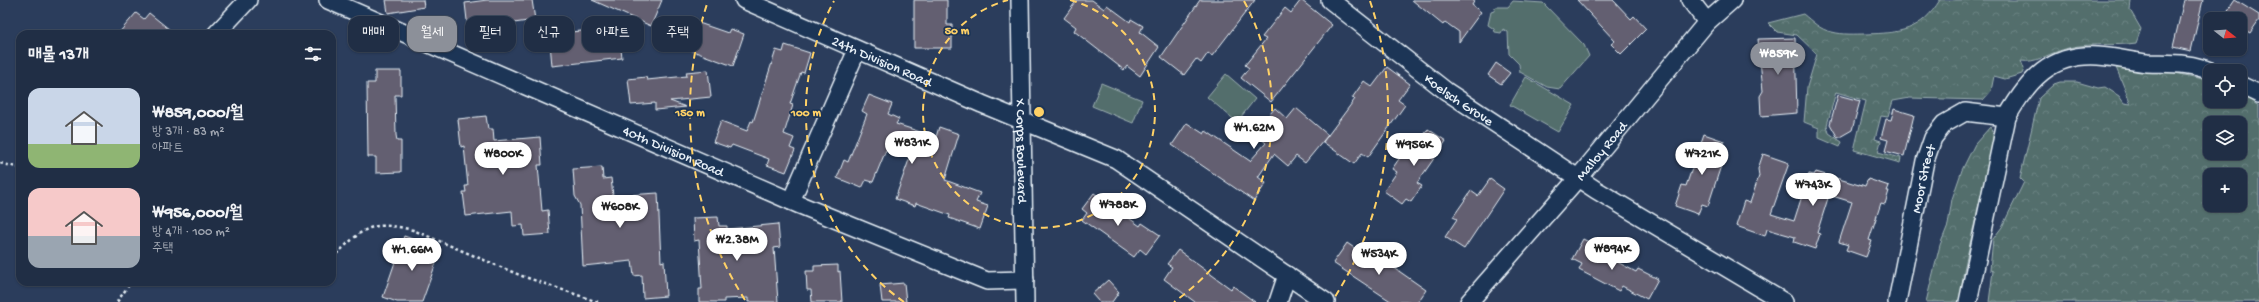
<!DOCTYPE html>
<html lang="ko">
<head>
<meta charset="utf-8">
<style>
  body { margin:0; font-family:"Gochi Hand","Poor Story",sans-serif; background:#2d3a50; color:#f1f3f6; height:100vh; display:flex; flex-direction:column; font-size:15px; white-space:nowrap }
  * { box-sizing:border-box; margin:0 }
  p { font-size:13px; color:#a2a8b3 }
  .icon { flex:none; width:22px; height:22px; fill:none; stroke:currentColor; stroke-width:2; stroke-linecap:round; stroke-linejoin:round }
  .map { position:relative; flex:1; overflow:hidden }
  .drawer { position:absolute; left:16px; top:30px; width:320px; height:256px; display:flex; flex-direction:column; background:#202e45; border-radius:12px; box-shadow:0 1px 3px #0004,0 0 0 1px #3d4a5e }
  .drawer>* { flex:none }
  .guide { position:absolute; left:348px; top:16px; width:380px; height:36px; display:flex; gap:8px }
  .needle { width:26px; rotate:107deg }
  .controls { position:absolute; left:2203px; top:12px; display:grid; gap:8px }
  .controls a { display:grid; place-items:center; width:44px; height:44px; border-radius:8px; background:#202e45; box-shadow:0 1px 3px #0004,0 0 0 1px #3d4a5e; font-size:20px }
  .price { position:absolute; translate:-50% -34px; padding:0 9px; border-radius:14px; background:#fff; color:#222; font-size:13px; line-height:26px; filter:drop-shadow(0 1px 2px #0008) }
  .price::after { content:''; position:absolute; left:50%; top:24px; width:12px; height:9px; margin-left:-6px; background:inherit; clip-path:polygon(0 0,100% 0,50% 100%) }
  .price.current { background:#8c9099; color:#fff }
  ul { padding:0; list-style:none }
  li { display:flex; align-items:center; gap:12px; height:100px; padding:0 12px }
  li span { display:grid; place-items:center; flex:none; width:112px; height:80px; border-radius:12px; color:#555 }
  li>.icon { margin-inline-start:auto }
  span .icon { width:48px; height:48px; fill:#fffc; stroke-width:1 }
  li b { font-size:17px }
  h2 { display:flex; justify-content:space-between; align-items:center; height:48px; padding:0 12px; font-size:17px }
  .tag { padding:0 14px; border-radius:12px; background:#202e45; box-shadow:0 1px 3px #0004,0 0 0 1px #3d4a5e; font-size:14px; line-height:36px }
  .tag.current { background:#8c9099; color:#fff }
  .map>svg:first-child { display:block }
  .green { fill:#526e6c; stroke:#9db0b2 }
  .forest { fill:url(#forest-crowns); stroke:#9db0b2; fill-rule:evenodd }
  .building { fill:#645f71; stroke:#e8f1f8 }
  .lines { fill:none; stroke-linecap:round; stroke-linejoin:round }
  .minor-casing { stroke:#e8f1f8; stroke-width:20 }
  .path { stroke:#e8f1f8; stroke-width:2.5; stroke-dasharray:3 3; stroke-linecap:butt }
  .minor { stroke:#1d3557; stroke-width:17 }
  .ring { fill:none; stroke:#ffd166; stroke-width:2; stroke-dasharray:7 5 }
  .labels { text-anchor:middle; stroke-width:3.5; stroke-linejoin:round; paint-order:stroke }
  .street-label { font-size:14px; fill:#e8f1f8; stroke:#1d3557 }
  .centre { fill:#ffd166; stroke:#1d3557; stroke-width:2 }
  .ring-label { font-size:12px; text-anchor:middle; font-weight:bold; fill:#ffd166; stroke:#1d3557; stroke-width:3.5; stroke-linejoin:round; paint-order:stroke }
</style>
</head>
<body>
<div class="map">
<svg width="2259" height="302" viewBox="0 0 2259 302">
  <defs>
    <pattern id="forest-crowns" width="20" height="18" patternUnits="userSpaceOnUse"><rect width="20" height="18" fill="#526e6c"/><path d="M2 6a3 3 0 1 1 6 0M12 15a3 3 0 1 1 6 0" fill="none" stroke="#6b8382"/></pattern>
  </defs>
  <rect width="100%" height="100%" fill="#2b3d5c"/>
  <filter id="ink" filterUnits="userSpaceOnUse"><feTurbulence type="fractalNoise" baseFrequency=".025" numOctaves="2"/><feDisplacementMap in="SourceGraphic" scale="8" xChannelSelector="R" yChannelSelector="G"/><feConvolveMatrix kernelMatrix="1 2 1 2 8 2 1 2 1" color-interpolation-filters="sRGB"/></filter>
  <g filter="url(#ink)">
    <g class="green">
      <path d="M1513,1L1543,3L1584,45L1589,56L1560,89L1547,87L1520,72L1519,64L1509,54L1508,32L1503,29L1501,33L1495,32L1494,29L1488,25L1491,12L1494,11L1495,7H1508Z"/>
      <path d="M1226,74L1255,99L1237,122L1207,97Z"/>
      <path d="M1526,77L1574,105L1558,132L1510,105Z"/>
      <path d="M1101,83L1142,100L1133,123L1092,106Z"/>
    </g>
    <g class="forest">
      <path d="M1940,0H2131L2130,10L2141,29L2136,43C2111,47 2084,41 2059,51C2046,55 2036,63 2021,61L2024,69L2022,74L2005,79L1994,76L1991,91L1983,100L1910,98L1893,101L1888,117L1881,116L1875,139L1881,141L1878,152L1901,158L1900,163L1854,150L1866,101L1836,92L1827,125L1829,133L1842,142L1840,147L1819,138V128L1804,122L1807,87L1817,54L1797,35L1777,32L1768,23L1803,14C1812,21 1820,30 1832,32C1843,35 1855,34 1866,34C1900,33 1921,31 1940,0Z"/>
      <path d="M2115,65L2161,70L2208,80L2210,101H2240V94L2259,106V302H1989L1993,271L1990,270L1993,239L2002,227L2024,182L2020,178L2039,98L2054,84L2060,82H2077L2098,88L2105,87L2119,96L2124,103L2131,104ZM2210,123H2240V153H2210ZM2210,175H2240V205H2210Z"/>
      <path d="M1990,127L1993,132V142L1964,270L1960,302H1926L1940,245L1948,225L1952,199L1962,170L1975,144Z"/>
    </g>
    <g class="building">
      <path d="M386,0H423L424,7L388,13Z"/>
      <path d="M487,0H532L535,20L514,23L513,28L486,32L485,27L468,29L465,3Z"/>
      <path d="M592,0H662L651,26Z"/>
      <path d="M914,0H947V25H952V48H914Z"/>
      <path d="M1077,0H1092L1104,9L1107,5L1130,22L1131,19L1143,26L1140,32L1159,47L1140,76L1127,66L1124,70L1074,31L1076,27L1064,18Z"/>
      <path d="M1200,0H1255L1212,56L1208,53L1201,63L1196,59L1184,75L1161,57Z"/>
      <path d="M1301,0L1332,25L1271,102L1241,78L1249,68L1245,65L1266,39L1262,37L1285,8L1291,13Z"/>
      <path d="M1412,0H1475L1472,5L1481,12L1459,42V32L1445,22L1443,25Z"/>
      <path d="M1577,0H1613L1631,19L1634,16L1646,29L1621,54L1611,44L1615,41Z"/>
      <path d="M2184,0H2203L2191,51L2173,47Z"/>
      <path d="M2235,0L2259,15V20L2250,33L2240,27V19H2222Z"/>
      <path d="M136,13L144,19L149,13L175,34H118Z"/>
      <path d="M693,21L728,33L730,29L744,34L733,66L690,50L693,43L686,40Z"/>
      <path d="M593,30V35L619,32L622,58L552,66L550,43L571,40L570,32Z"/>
      <path d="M1795,38L1797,113L1761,116L1760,96L1763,91L1758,39Z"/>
      <path d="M785,45L810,53L804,73L801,72L790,104L793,105L784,134L794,138L790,148L795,150L786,172L767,165L769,159L732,145L730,148L713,142L721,121L747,131L751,121L753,122L776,50L783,52Z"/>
      <path d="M1496,63L1510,73L1501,84L1488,75Z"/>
      <path d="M1387,67L1410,84L1398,100L1405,105L1368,157L1362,153L1354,164L1323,142L1355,99L1352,98L1364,81L1372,87Z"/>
      <path d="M708,70L711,97L670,101L686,107L655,110V103L631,105L628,79L646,77L647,80L687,76L686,72Z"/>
      <path d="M375,71H401V95H395L396,135L397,141H401V172L376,173V157H368L367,83H375Z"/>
      <path d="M869,95L892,104L888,114L899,119L896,124L936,137L939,127L959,134L945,180L980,193L976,202L988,206L980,229L949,218L950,215L916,203L915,206L895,199L910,157L886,150L873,182L866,180L862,188L837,178L844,160L848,162L867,114L862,111Z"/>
      <path d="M1838,95L1860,101L1852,130L1838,138L1830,124Z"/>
      <path d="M1275,108L1287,119L1296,108L1328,135L1305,163L1296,156L1288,166L1274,154L1258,177L1266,183L1254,201L1172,145L1187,123L1204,134L1206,131L1250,161L1266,143L1254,133Z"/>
      <path d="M1894,109L1914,115L1904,156L1885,151L1888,140L1881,138L1886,119L1891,120Z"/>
      <path d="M486,116L488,129H493L494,141L540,137L542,165H538L542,211L548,210L550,234L524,236L523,225L513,226L512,211L466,216L463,192H466L465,186H468L464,146L461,147L458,119Z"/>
      <path d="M1428,129L1446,141L1417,183L1422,186L1411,202L1406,199L1402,204L1384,191L1397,172L1392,169L1410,143L1416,147Z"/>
      <path d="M1704,134L1724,141L1721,148L1726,150L1708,206L1702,204L1698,214L1675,206L1682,185L1686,186Z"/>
      <path d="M1763,154L1789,163L1771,214L1794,221L1809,174L1814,175L1816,172L1859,185V184L1865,186L1868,179L1889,186L1887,191H1889L1885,204L1881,203L1869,240L1872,241L1866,257L1846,250L1848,245L1839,242L1852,202L1829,195L1817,233L1820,234L1815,249L1794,242L1795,237L1767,229L1765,236L1736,226L1744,201L1750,203L1759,176L1758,169Z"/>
      <path d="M602,167L603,179L611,178L613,196L658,193L661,262L664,261L666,296L643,298L642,275L634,276L632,261L583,266L580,205L575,196L573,169Z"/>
      <path d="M1490,179L1504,189L1464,249L1445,237L1457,219L1453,217L1471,191L1478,196Z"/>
      <path d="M1094,193L1140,226L1142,223L1160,235L1146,254L1140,249L1134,257L1082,220L1087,213L1082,209Z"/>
      <path d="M718,217L719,226H727V229L778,224L780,247L774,248L778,302H748V298L724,299V302H699V289H702L699,240L694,241L693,218Z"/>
      <path d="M404,236L441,249L422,302H397L383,297Z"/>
      <path d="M1583,239L1608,252L1606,256L1636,272L1638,269L1658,279L1647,299L1622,286L1619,291L1579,270L1582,264L1572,259Z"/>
      <path d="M1347,243L1366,256L1370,251L1426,290L1418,302H1392L1333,263Z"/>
      <path d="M1178,250L1231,289L1233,286L1255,302H1195L1164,279L1172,267L1167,264Z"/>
      <path d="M838,265V272L840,271L842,302H812L811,290H807L806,271H814V266Z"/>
      <path d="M1108,280L1119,292L1112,302H1099L1092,294Z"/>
      <path d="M904,283L906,302H882L880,285Z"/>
    </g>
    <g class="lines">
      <defs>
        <g id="minor">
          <path id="s1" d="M328,0L800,205L987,281L1025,280"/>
          <path id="s2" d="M744,0L982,104L1116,159L1326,302"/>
          <path id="s3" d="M1020,0L1025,302"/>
          <path id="s4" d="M1330,0L1446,91L1596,190L1784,302"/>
          <path d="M1690,0L1707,22"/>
          <path d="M216,34L248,0"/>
          <path d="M2240,85L2259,94"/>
          <path d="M791,201L857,50"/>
          <path d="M1278,302L1287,275"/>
          <path id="s5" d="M1469,302L1578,178L1707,22L1732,0"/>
          <path id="s6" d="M1897,302L1925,161L1933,138L1944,124L1965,112L2007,117"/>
          <path d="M1968,302L2007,117C2028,80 2051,53 2098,56C2114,57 2131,61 2147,63C2169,64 2189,62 2210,71"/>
        </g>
      </defs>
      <use href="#minor" class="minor-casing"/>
      <g class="path">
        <path d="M0,163L20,168"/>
        <path d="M332,258C364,229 367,219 413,230L522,276L598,302"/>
        <path d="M117,302L131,282"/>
      </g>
      <use href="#minor" class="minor"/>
    </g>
  </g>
  <g class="ring">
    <path d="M1070 0A116 116 0 1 1 1008 0"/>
    <path d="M904 302A233 233 0 0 1 834 1M1244 1A233 233 0 0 1 1174 302"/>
    <path d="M745 300A349 349 0 0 1 708 1M1370 1A349 349 0 0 1 1333 300"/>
  </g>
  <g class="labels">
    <g class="street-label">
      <text dy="5" stroke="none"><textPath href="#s2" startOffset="151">24th Division Road</textPath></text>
      <text dy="5" stroke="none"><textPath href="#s4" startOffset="163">Koelsch Grove</textPath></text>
      <text dy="5" stroke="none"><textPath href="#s1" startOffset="377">40th Division Road</textPath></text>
      <text dy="5" stroke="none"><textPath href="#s3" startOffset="151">X Corps Boulevard</textPath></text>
      <text dy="5" stroke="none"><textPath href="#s5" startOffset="201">Malloy Road</textPath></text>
      <text dy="5" stroke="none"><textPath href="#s6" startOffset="126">Moor Street</textPath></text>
    </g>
  </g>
  <circle cx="1039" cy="112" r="6" class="centre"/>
  <g class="ring-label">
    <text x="957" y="34">50 m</text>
    <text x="806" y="116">100 m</text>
    <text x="690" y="116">150 m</text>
  </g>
</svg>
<div class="controls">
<a><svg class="needle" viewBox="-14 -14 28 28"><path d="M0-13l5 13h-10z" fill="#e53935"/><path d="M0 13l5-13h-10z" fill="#a2a8b3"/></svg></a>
<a><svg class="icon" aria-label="locate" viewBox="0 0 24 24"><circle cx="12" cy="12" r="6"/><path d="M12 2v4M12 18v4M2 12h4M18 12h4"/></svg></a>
<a><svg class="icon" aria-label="layers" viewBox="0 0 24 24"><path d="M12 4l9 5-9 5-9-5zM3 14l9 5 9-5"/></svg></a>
<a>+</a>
</div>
<b class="price current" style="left:1778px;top:76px">₩859K</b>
<b class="price" style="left:1254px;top:150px">₩1.62M</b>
<b class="price" style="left:912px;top:165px">₩831K</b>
<b class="price" style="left:1414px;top:167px">₩956K</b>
<b class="price" style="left:503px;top:176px">₩800K</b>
<b class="price" style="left:1702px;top:176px">₩721K</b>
<b class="price" style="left:1813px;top:207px">₩743K</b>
<b class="price" style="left:1118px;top:227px">₩788K</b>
<b class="price" style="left:620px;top:229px">₩608K</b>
<b class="price" style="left:737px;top:262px">₩2.38M</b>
<b class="price" style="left:1612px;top:271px">₩894K</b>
<b class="price" style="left:412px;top:272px">₩1.66M</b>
<b class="price" style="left:1379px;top:276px">₩534K</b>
<div class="guide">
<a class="tag">매매</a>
<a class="tag current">월세</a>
<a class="tag">필터</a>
<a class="tag">신규</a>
<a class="tag">아파트</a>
<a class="tag">주택</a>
</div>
<section class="drawer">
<h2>매물 13개<svg class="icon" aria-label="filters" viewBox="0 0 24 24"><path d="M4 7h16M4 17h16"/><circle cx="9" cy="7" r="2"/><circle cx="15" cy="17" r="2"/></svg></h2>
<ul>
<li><span style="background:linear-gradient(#c9d6e8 70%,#8fb573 0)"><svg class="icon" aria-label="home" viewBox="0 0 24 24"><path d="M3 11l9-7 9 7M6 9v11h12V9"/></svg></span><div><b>₩859,000/월</b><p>방 3개 · 83 m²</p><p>아파트</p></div></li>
<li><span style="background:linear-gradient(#f6c9c9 60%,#9aa5b1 0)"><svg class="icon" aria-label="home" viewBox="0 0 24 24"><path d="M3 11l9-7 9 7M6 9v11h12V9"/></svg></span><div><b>₩956,000/월</b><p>방 4개 · 100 m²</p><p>주택</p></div></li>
</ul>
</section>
</div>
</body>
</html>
